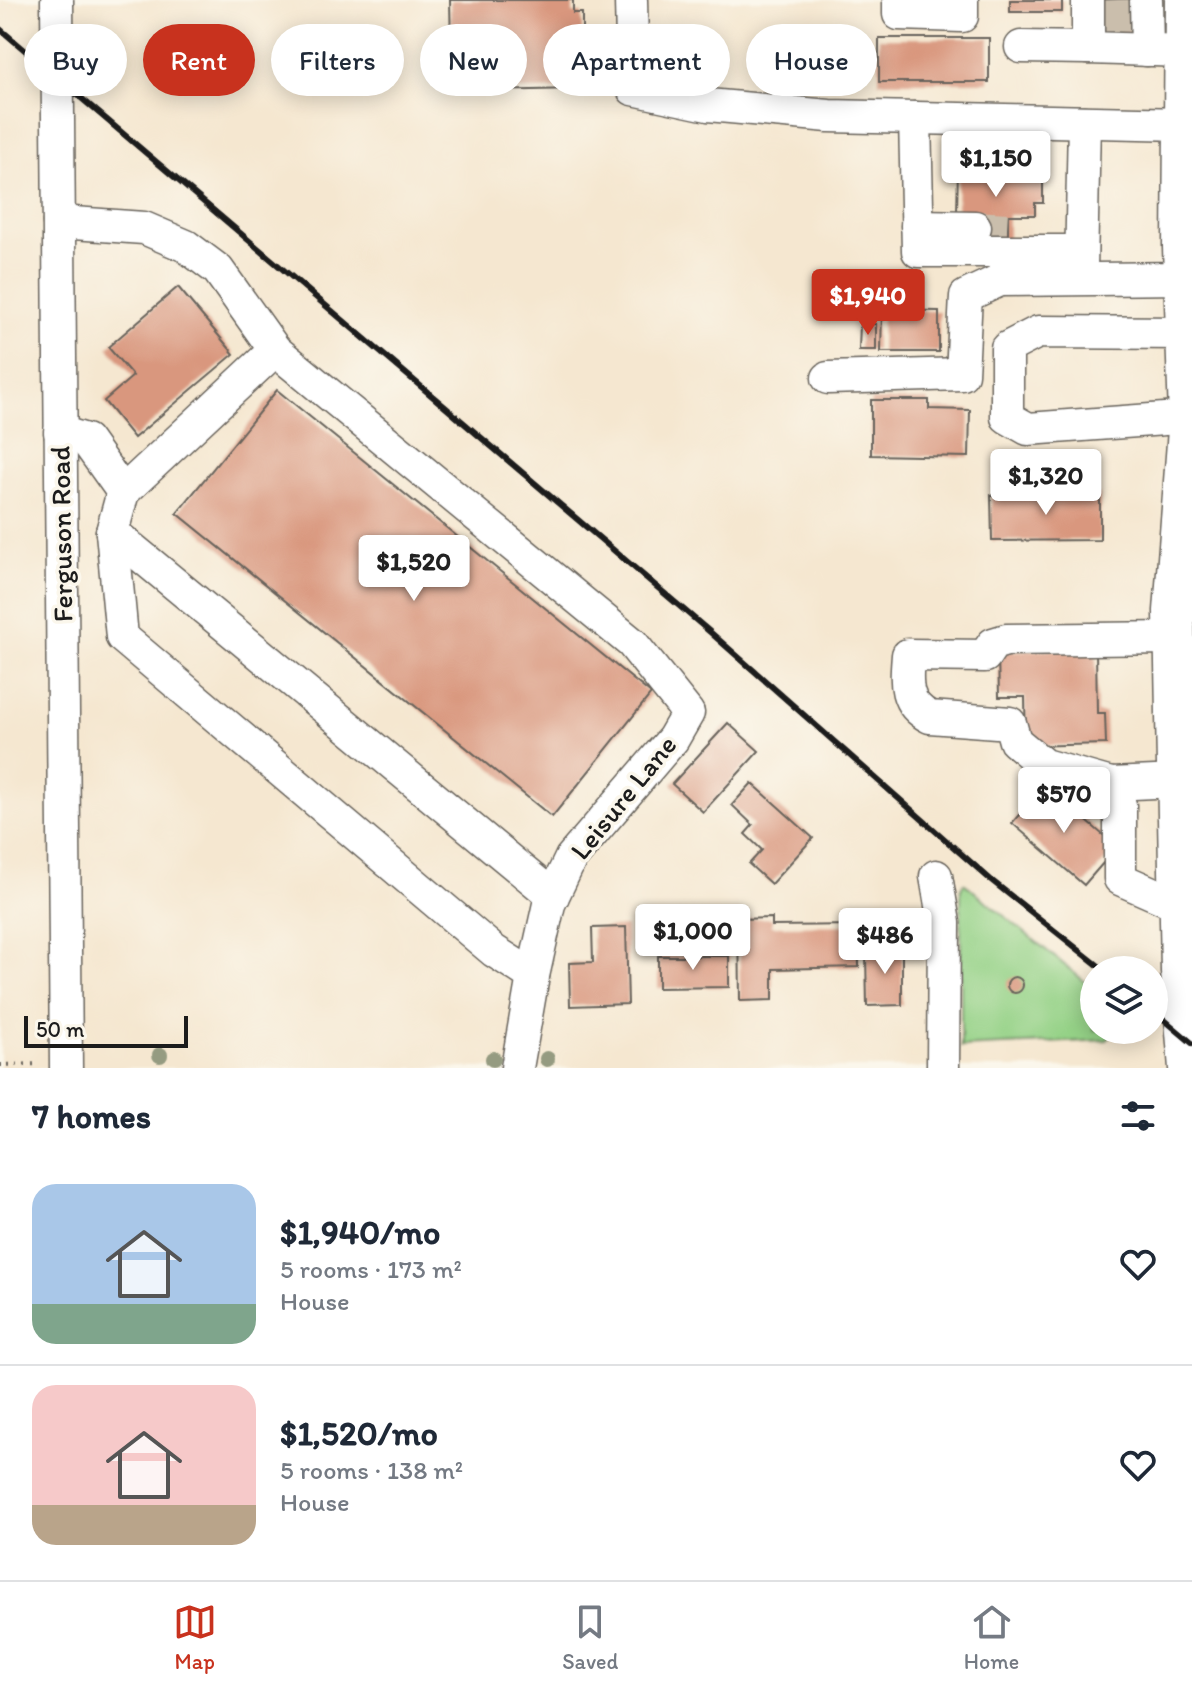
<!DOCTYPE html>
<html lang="en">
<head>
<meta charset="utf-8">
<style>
  body { margin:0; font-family:Itim,sans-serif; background:#f6f6f7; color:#1f2937; height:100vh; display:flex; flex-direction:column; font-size:30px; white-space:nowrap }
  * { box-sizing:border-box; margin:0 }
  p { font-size:26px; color:#747a83 }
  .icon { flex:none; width:44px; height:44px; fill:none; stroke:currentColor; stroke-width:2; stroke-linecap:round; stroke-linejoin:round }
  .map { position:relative; height:1068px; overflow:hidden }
  .drawer { display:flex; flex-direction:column; background:#fff; flex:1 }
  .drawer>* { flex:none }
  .guide { position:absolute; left:24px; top:24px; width:1144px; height:72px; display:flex; gap:16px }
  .buttons { position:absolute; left:1080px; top:956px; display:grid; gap:16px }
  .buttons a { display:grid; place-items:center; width:88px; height:88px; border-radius:50%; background:#fff; box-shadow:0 4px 20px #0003; font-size:40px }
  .scale { position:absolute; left:24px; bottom:20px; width:164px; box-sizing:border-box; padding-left:8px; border:4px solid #1c1c1c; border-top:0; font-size:22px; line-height:28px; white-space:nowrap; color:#1c1c1c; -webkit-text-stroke:6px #fbf7ec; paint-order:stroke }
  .price { position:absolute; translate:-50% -68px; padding:0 18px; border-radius:8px; background:#fff; color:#222; font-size:26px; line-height:52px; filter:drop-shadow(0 2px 4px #0008) }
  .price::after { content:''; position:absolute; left:50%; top:48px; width:24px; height:18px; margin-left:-12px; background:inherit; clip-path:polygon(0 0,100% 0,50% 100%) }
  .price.active { background:#c8321e; color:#fff }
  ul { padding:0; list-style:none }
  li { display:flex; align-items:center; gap:24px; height:200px; padding:0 32px }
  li+li { border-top:2px solid #e0e1e3 }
  li span { display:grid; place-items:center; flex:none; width:224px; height:160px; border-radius:24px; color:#555 }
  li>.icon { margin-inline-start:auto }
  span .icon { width:96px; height:96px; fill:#fffc; stroke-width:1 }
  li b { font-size:34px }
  h2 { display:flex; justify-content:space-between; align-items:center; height:96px; padding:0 32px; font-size:34px }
  .tag { padding:0 28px; border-radius:36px; background:#fff; box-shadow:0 4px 20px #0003; font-size:28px; line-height:72px }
  .tag.active { background:#c8321e; color:#fff }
  .tabs { display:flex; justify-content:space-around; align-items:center; height:112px; border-top:2px solid #e0e1e3; background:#fff; font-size:22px; color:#747a83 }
  .tabs a { display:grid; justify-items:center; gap:4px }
  .tabs .active { color:#c8321e }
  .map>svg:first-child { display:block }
  .green { fill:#95d287; stroke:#587752; stroke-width:2 }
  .building { fill:#d9977e }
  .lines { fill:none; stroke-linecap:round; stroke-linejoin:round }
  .minor-tunnel { stroke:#cabeac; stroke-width:32; stroke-dasharray:32 16; stroke-linecap:butt }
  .minor-casing { stroke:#68635b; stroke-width:35 }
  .major-casing { stroke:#68635b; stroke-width:43 }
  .path { stroke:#68635b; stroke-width:4; stroke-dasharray:2 6; stroke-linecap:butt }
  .minor { stroke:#fff; stroke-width:32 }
  .major { stroke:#fff; stroke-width:40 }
  .rail { stroke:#1c1c1c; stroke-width:6 }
  .tree { fill:#959b81 }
  .labels { text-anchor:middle; stroke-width:7; stroke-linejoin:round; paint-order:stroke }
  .street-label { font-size:28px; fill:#1c1c1c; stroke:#fbf7ec }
</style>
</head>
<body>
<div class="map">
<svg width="1192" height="1068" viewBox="0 0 1192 1068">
  <rect width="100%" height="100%" fill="#fbf7ec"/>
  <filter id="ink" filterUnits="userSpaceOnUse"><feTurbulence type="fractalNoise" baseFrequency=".0125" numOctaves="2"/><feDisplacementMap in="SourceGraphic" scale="16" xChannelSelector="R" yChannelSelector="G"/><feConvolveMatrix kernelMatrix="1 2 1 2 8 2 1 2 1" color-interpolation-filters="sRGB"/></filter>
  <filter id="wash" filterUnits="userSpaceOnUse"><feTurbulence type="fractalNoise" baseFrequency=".006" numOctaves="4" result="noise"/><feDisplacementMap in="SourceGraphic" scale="32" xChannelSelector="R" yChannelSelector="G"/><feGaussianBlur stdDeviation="1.8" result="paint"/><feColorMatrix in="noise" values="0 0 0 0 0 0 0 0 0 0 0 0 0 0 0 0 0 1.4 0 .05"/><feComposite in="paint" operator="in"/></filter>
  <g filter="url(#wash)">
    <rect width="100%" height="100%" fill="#f5e7d0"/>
    <path class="green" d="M964,883L1094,989V1030H1117L1107,1040L961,1047V889Z"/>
    <g id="blocks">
      <g class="building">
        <path d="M450,0H573V13H582V35H573L575,89L452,92Z"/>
        <rect x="1010" y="0" width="52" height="12"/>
        <path d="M1092,0H1143V38H1091Z"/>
        <rect x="879" y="38" width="110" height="44"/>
        <path d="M982,164H1003V167L1034,168V179H1043V203H1035V215H1008V244L975,243L957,213L958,167H982Z"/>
        <path d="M178,287L234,354L134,438L104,401L133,376L108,347Z"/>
        <path d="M882,310L939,311V352H881Z"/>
        <path d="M860,324H876V350H859Z"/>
        <path d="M277,390L651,694L552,817L177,513Z"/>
        <path d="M871,400H929V409L970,410L969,457L871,455Z"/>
        <path d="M1100,494V540L992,541L991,495Z"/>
        <path d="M1096,649L1097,713H1105L1106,744L1026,746L1025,697H999L998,651Z"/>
        <path d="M728,723L759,751L703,812L672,784Z"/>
        <path d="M752,783L813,838L771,884L749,864L762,850L745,834L753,825L732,805Z"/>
        <path d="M1045,785L1117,847L1084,885L1012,823Z"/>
        <path d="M772,918V926L858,925L859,967L773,969V1000L740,1001L739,919Z"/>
        <path d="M626,927L628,1004L570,1006L569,963L593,962L592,928Z"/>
        <path d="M890,937H902V1005L867,1006L866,952H890Z"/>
        <path d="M658,956H729V987L658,988Z"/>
        <circle cx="1015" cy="985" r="8"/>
      </g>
    </g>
  </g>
  <g filter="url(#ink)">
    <use href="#blocks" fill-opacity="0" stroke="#68635b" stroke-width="2"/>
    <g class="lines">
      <g class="minor-tunnel">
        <path d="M1118,0L1119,38"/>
        <path d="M975,227L1008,229"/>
      </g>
      <defs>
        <g id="minor">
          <path d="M57,0L66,1068"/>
          <path d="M631,0L633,89L708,105L829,116L1184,124"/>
          <path d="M899,0V14L962,16V0"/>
          <path d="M1088,0V48L1185,51"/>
          <path d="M1146,0L1147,50"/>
          <path d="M1021,47L1088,48"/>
          <path d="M915,118L918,251H1081"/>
          <path d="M59,222L144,228L186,246L218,270L275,350"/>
          <path d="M917,226L975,227"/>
          <path d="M1081,270L1084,122"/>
          <path d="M1186,333L1038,332L1007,348V417L1028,429L1192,417"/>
          <path d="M828,378L962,374L966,296L1000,280L1184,278"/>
          <path d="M60,432L86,440L123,492"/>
          <path d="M112,532L122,637L494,951L533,976"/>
          <path d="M1177,781L1111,784L1120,805V879L1179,905"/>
          <path d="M1111,784L1044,765L1015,741L1010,723L930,717C903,704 906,681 908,655L985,656L993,644L1006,640L1174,638"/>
          <path d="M936,876L944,923L943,1068"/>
          <path d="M517,1068L533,976L549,904L571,858L673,739L688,713L632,643L275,350L123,492L112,532L553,896"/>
        </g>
        <path id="major" d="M1185,0L1183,247L1189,417L1174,611L1181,971L1189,1068"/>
      </defs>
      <use href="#minor" class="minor-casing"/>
      <use href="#major" class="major-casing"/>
      <path class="path" d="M0,1065L39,1064"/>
      <use href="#minor" class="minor"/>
      <use href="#major" class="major"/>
      <g class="rail">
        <path d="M0,29L710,632L991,880L1104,970"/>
        <path d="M1154,1011L1192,1043"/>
      </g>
    </g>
    <g class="tree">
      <circle cx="160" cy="1055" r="8"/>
      <circle cx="493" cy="1059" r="8"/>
      <circle cx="547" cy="1059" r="8"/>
    </g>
  </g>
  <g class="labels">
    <g class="street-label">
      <text transform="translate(61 534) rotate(-91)" y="10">Ferguson Road</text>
      <text transform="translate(623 797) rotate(-51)" y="10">Leisure Lane</text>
    </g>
  </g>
</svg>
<div class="buttons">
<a><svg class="icon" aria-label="layers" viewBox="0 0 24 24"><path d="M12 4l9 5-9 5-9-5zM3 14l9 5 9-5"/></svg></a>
</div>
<div class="scale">50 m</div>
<b class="price" style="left:996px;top:199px">$1,150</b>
<b class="price active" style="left:868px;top:337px">$1,940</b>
<b class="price" style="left:1046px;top:517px">$1,320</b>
<b class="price" style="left:414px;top:603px">$1,520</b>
<b class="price" style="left:1064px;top:835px">$570</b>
<b class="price" style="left:693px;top:972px">$1,000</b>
<b class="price" style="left:885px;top:976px">$486</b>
<div class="guide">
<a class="tag">Buy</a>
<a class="tag active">Rent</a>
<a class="tag">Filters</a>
<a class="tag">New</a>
<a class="tag">Apartment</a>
<a class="tag">House</a>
</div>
</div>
<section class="drawer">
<h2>7 homes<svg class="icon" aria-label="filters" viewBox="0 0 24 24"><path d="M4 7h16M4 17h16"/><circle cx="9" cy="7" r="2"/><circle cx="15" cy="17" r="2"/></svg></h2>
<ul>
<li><span style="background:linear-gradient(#a9c7e8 75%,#7fa58c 0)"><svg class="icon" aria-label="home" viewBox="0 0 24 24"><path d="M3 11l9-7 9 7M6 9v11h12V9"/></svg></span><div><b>$1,940/mo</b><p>5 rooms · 173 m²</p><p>House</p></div><svg class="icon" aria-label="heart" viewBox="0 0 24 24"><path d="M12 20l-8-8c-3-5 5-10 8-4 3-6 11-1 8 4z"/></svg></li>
<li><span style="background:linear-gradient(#f6c9c9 75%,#b9a48a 0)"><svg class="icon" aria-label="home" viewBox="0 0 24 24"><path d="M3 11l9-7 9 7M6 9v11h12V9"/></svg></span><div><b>$1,520/mo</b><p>5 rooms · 138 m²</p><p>House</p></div><svg class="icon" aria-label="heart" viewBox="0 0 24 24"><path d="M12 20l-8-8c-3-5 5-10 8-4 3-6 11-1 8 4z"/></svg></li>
</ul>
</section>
<nav class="tabs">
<a class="active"><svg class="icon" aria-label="map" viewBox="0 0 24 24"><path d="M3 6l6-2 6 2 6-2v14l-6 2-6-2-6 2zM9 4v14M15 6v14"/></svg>Map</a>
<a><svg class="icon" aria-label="saved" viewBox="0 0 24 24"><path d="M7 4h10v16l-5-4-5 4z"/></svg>Saved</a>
<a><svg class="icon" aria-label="home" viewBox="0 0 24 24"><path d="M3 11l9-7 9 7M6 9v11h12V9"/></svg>Home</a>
</nav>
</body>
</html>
